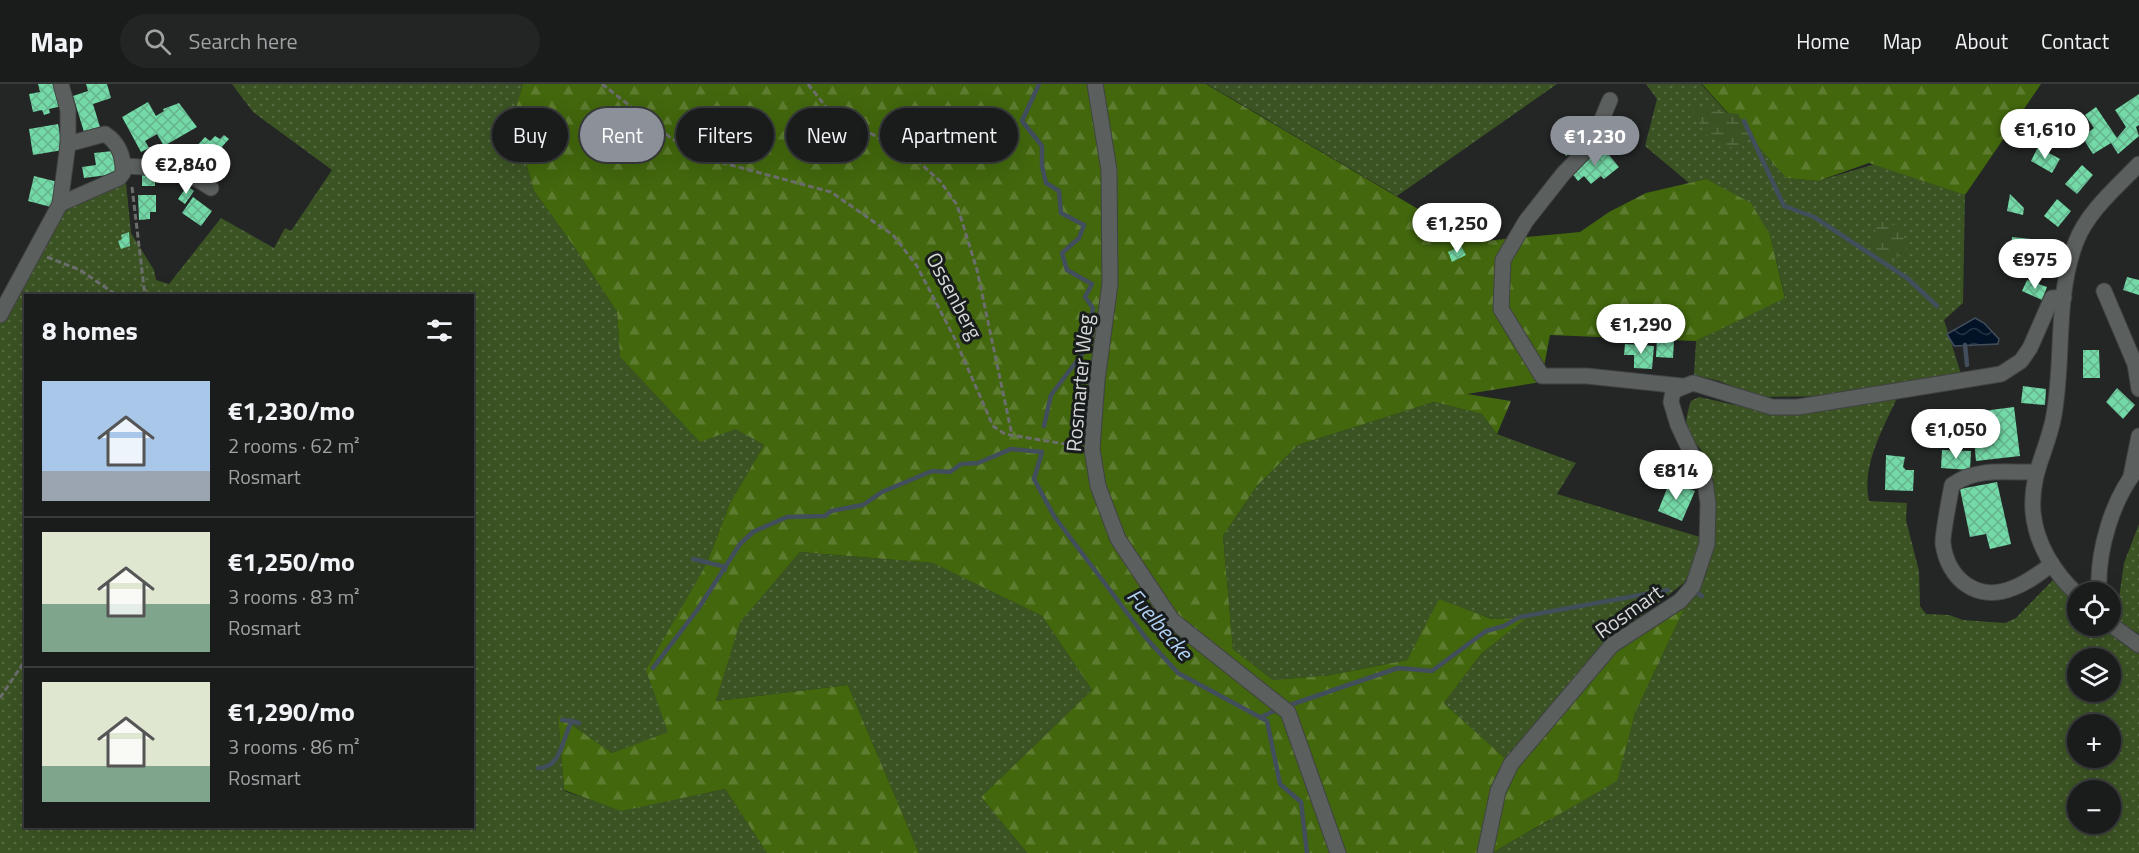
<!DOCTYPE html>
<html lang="en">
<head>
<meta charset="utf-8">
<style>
  body { margin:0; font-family:"Titillium Web",sans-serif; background:#232525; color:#f1f3f6; height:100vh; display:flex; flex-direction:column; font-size:22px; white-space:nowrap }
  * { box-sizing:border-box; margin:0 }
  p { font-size:20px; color:#9fa1a3 }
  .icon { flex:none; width:33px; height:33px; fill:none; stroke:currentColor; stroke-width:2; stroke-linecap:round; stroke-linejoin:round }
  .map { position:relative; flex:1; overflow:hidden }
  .details { position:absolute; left:24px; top:210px; width:450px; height:534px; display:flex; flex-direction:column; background:#1a1c1c; border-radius:0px; box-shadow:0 6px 24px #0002,0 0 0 2px #383a3b }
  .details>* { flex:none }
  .guide { position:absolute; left:492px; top:24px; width:570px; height:54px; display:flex; gap:12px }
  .fabs { position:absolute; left:2067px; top:498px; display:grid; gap:12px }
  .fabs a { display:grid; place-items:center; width:54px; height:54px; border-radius:50%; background:#1a1c1c; box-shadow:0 6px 24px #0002,0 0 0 2px #383a3b; font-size:30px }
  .price { position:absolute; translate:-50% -51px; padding:0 14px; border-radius:21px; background:#fff; color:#222; font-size:20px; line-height:39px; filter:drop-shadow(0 2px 3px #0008) }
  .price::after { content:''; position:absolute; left:50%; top:36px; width:18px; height:14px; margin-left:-9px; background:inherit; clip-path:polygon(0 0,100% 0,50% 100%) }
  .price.selected { background:#8c9099; color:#fff }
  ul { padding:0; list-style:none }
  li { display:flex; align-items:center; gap:18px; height:150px; padding:0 18px }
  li+li { border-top:2px solid #383a3b }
  li span { display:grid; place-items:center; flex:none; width:168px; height:120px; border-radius:0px; color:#555 }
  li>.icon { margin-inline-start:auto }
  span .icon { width:72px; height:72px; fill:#fffc; stroke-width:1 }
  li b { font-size:26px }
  h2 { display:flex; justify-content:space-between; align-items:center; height:72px; padding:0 18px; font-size:26px }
  .pill { padding:0 21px; border-radius:27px; background:#1a1c1c; box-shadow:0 6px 24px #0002,0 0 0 2px #383a3b; font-size:21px; line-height:54px }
  .pill.selected { background:#8c9099; color:#fff }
  header { display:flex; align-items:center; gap:36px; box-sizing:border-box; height:84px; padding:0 30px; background:#1a1c1c; border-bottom:2px solid #383a3b }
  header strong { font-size:28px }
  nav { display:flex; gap:33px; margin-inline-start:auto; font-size:21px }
  .search { width:420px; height:54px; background:#232525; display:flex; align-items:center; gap:15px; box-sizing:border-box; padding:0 21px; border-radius:33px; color:#9fa1a3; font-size:22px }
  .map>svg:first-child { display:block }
  .grass { fill:url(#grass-dots); fill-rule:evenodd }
  .forest { fill:url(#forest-firs) }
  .wetland { fill:url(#wetland-marsh) }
  .water { fill:url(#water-waves); stroke:#424e5c; stroke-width:1.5 }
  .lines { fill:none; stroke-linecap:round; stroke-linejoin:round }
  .stream { stroke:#424e5c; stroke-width:4.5 }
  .building { fill:url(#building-cross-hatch) }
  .minor-casing { stroke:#414343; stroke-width:17 }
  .path { stroke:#6b6e6d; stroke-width:3; stroke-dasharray:6 3; stroke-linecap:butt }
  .minor { stroke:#5b5f5e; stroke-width:15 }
  .labels { text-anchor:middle; stroke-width:6; stroke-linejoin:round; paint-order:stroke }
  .street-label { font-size:21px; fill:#d6d8d8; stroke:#191c1c }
  .water-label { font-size:22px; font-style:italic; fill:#b2d2f5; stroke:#191c1c }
</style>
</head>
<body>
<header>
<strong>Map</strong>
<div class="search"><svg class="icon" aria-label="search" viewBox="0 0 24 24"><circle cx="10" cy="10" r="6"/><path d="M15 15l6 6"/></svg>Search here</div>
<nav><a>Home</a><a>Map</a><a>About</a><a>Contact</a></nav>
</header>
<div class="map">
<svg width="2139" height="769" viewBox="0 0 2139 769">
  <defs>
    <pattern id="grass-dots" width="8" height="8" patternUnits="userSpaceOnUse" patternTransform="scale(1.5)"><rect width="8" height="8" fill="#3b5323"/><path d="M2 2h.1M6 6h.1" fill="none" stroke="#576b42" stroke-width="1.8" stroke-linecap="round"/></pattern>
    <pattern id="forest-firs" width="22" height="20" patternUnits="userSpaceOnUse" patternTransform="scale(1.5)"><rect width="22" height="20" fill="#42670d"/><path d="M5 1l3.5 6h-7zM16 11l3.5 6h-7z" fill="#5d7c30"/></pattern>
    <pattern id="wetland-marsh" width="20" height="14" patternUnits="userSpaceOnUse" patternTransform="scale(1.5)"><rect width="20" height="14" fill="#3b5323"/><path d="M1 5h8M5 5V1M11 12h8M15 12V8" fill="none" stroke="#576b42"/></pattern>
    <pattern id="water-waves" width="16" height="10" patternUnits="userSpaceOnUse" patternTransform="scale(1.5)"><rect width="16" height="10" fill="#021327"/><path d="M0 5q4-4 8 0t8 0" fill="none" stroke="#263546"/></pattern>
    <pattern id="building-cross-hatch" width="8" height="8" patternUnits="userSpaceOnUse" patternTransform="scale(1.5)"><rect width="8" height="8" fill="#73d9a7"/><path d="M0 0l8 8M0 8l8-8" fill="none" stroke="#66b38e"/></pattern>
  </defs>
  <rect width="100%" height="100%" fill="#232625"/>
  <g class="grass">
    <path d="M232,0H523L513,33L534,107L573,161L617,228L620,273L700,357L736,344L764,361L730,419L707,479L669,648L612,669L558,631L564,707L621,726L725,705L767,769H0V239L61,131C79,114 102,104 126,99L131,149L154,186L156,196L169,200L221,134L274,164L285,144L291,147L332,86L253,28ZM26,212H472V742H26Z"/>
    <path d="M1207,0H1557L1397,112Z"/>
    <path d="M1646,0H1701L1786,94L1818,97L1875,80L1965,111L1963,219L1944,236L1961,290L1837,312L1759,313L1719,297L1694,291L1696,257L1785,213L1770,151L1706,95L1689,99L1645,62L1657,15Z"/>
    <path d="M1898,312C1884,343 1861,381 1869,417L1907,419L1906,436L1919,487L1920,522L1926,530L1949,531L1963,536L2005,539L2016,534L2053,496L2077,521L2078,542H2101L2139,567V769H1492L1550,736L1629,649L1635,629L1687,519C1691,515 1697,511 1699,506C1717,475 1717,412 1707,379C1697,348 1677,359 1691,317L1699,313L1762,327ZM2078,574H2110V608H2078ZM2078,640H2110V674H2078ZM2078,706H2110V740H2078Z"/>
    <path d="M1434,318L1482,330L1497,350L1576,379L1557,410L1700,453L1694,484L1684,499L1604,560L1509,678L1444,619L1481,570L1525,534L1493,535L1439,516L1407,576L1331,591L1273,596L1233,565L1223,452L1256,403L1298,361Z"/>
    <path d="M2139,440V550L2111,533L2118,521L2124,479Z"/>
    <path d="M800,468L934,479L1042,532L1092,606L981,713L1027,769H919L848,601L716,617L739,538Z"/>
  </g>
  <g class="forest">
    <path d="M523,0H1206L1474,158L1580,148L1609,128L1646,109L1706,95L1751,119L1770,151L1785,214L1696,257L1550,251L1541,298L1467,310L1511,317L1497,350L1482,330L1434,318L1298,361L1256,403L1223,452L1233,565L1273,596L1331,591L1407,576L1439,515L1492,535L1526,534L1481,570L1444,619L1509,678L1621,561L1687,519L1635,629L1617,697L1492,769H1027L981,713L1092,606L1042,532L933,479L800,468L740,538L716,617L848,601L919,769H767L725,705L621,727L564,706L558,631L612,669L668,648L646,586L707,479L730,419L764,361L736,345L700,358L620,273L617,228L573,161L534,107L513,33Z"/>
    <path d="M1702,0H2041L1965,111L1869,79L1818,97L1786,94Z"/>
  </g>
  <g class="wetland">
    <path d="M1691,24L1738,30L1751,51L1739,67L1706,51Z"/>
    <path d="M1878,136L1897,142L1910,162L1888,181L1870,169Z"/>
  </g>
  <path class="water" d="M1975,234L1984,239L1999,255L1998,260L1954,262L1947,250Z"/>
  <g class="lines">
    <g class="stream">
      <path d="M1039,0L1022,37L1042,62V82L1046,99L1059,107L1061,129L1084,141L1079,154L1062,169L1067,186L1092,200L1085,213L1093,224L1089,245L1092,249L1089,261L1051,311L1044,342"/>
      <path d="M1744,37L1784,122L1814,133L1907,194L1937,222"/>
      <path d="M1965,261L1967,281"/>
      <path d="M693,475L722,482L725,486"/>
      <path d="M1697,509L1702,512"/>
      <path d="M653,584L698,525L740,460L753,448L787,433L825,432L831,427L863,421L882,408L932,387L950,388L961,380L978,379L1011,365L1042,368L1034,395L1054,432L1146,554L1178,589L1267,637L1280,700L1301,718L1307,769"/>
      <path d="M1287,622L1398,584L1432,587L1486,547L1504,542L1520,533L1668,506"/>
      <path d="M1261,633L1276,626"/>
      <path d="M562,636L572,637"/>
      <path d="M538,684C562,684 562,654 572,637L579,639"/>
    </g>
  </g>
  <g class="building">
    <path d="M38,0H56L62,22L49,25L50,29L44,31L42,26L33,28L29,10L40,8Z"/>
    <path d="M86,0H107L111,14L93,20L100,43L84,48L73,12L88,7Z"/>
    <path d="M2139,10V41L2136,43L2139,52L2118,70L2111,59L2093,70L2082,53L2094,44L2085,31L2096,23L2117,54L2126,43L2115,26Z"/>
    <path d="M148,18L156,32L164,27L163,25L179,19L197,43L164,62L157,50L145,57L149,64L141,68L122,33Z"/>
    <path d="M58,40L63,66L33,71L29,45Z"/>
    <path d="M1574,43L1585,58L1566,72L1555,56Z"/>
    <path d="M224,51L229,55L219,66L227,83H219L210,94L186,74L205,53L210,57L215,52L220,55Z"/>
    <path d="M2038,63L2060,75L2052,89L2031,77Z"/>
    <path d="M1604,65L1619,83L1604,95L1601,92L1591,100L1584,92L1578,97L1570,87L1593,69L1596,72Z"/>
    <path d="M113,67L116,90L84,94L82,83L96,81L94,69Z"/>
    <path d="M2082,81L2093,91L2077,110L2065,100Z"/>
    <path d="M142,88L160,89V95H155V102H142Z"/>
    <path d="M34,92L58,98L51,123L28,117Z"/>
    <path d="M187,102L194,107L185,120L178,115Z"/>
    <path d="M2010,110L2024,124L2023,131L2007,127Z"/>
    <path d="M138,111H156V128H150V135L139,136Z"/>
    <path d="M193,113L212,127L201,142L182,129Z"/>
    <path d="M2057,115L2071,127L2058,143L2044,132Z"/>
    <path d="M129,148L130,162L121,165L118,157L122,155L121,151Z"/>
    <path d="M2012,153L2043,156V159L2053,161L2050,193L2038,192L2040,179L2010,176Z"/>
    <path d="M1461,162L1466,171L1452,178L1448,168Z"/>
    <path d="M2127,193L2139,196V211L2123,206Z"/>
    <path d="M2027,196L2047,203L2042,216L2022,207Z"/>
    <path d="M1657,256H1674L1673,274L1656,273Z"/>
    <path d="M1625,260L1654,262L1652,285L1634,284V271H1624Z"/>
    <path d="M2083,266H2099L2100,294H2083Z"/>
    <path d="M2023,302L2046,305L2045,321L2021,319Z"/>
    <path d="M2117,304L2135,321L2123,335L2106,318Z"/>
    <path d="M2014,323L2020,372L1976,377L1974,355L1986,354L1983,327Z"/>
    <path d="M1942,366L1971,367L1970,386L1941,384Z"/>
    <path d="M1656,368L1677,374L1675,381L1683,383L1679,397L1666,393Z"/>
    <path d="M1886,371L1905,373L1903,383L1906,386H1914L1913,407L1885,406Z"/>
    <path d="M1670,397L1695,407L1682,437L1658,427Z"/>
    <path d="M1997,398L2011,460L1990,465L1986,450L1970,453L1960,405Z"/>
  </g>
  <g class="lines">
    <defs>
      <g id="minor">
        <path d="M1095,0L1109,86L1110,200L1097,296L1092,365L1098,402L1118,455L1172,536L1288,628L1338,769"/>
        <path d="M1610,16L1591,61L1563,90L1526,137L1503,176L1501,225L1542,292H1587L1682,302"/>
        <path d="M124,82L181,85L211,104"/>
        <path d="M60,120L119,94L123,89C124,72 119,59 105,50L68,60"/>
        <path d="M2104,207L2135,280L2139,305"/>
        <path d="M0,231L60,120L68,60V26L61,0"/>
        <path d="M2035,388C2006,389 1977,383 1952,401C1950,412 1942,452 1943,460C1948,495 1977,519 2013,504C2027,499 2040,489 2052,480"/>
        <path d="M2131,392L2139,352"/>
        <path d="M2099,508C2097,468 2112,414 2139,383"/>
        <path d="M2078,511C2054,489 2036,460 2033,428C2030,389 2048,366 2054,331C2064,274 2055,212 2076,158C2087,128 2117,103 2139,80"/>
        <path d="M2110,540L2139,561"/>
        <path d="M1485,769L1498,707L1511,680L1612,561L1680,517L1693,502L1707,460L1708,419L1705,398L1678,341L1671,318L1673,307L1693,299L1772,323H1798L2001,290L2021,277L2030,264L2052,214L2064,213"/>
      </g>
    </defs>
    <use href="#minor" class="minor-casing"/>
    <g class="path">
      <path d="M602,0L671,54L701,73L831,108L893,151L917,182L955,255L993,342L1005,350L1077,362"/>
      <path d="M808,0L830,28L910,70L940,97L957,121L977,186L1012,351"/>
      <path d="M132,103L145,212"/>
      <path d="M47,173L80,186L118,212"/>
      <path d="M0,614L26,575"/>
    </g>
    <use href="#minor" class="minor"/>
  </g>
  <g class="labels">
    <g class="street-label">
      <text transform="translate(954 212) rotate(62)" y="7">Ossenberg</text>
      <text transform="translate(1080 299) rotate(-85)" y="7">Rosmarter Weg</text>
      <text transform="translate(1629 528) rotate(-35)" y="7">Rosmart</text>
    </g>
    <g class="water-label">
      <text transform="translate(1160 540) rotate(49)" y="8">Fuelbecke</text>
    </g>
  </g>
</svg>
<div class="fabs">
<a><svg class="icon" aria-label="locate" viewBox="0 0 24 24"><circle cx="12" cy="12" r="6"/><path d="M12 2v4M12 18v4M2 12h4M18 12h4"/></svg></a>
<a><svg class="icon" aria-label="layers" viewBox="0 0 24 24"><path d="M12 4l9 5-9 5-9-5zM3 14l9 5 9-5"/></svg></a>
<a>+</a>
<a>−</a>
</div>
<b class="price" style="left:2045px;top:76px">€1,610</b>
<b class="price selected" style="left:1595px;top:83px">€1,230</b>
<b class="price" style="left:186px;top:111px">€2,840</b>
<b class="price" style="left:1457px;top:170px">€1,250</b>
<b class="price" style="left:2035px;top:206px">€975</b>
<b class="price" style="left:1641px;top:271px">€1,290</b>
<b class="price" style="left:1956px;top:376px">€1,050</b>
<b class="price" style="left:1676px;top:417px">€814</b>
<div class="guide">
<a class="pill">Buy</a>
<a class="pill selected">Rent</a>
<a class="pill">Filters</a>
<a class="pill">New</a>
<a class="pill">Apartment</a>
</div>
<section class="details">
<h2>8 homes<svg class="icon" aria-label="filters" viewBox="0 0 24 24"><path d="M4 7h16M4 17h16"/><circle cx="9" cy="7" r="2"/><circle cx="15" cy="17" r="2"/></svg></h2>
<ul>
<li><span style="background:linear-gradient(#a9c7e8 75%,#9aa5b1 0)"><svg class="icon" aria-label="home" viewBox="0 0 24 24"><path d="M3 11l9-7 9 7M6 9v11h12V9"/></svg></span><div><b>€1,230/mo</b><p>2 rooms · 62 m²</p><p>Rosmart</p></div></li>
<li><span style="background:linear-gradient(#dfe7d0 60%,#7fa58c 0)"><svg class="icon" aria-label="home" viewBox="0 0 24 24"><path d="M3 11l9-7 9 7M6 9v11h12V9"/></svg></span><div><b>€1,250/mo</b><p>3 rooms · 83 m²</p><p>Rosmart</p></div></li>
<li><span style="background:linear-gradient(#dfe7d0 70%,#7fa58c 0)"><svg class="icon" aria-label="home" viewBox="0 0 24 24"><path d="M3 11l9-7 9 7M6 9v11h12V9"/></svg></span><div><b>€1,290/mo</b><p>3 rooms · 86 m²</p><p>Rosmart</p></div></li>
</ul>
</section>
</div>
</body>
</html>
